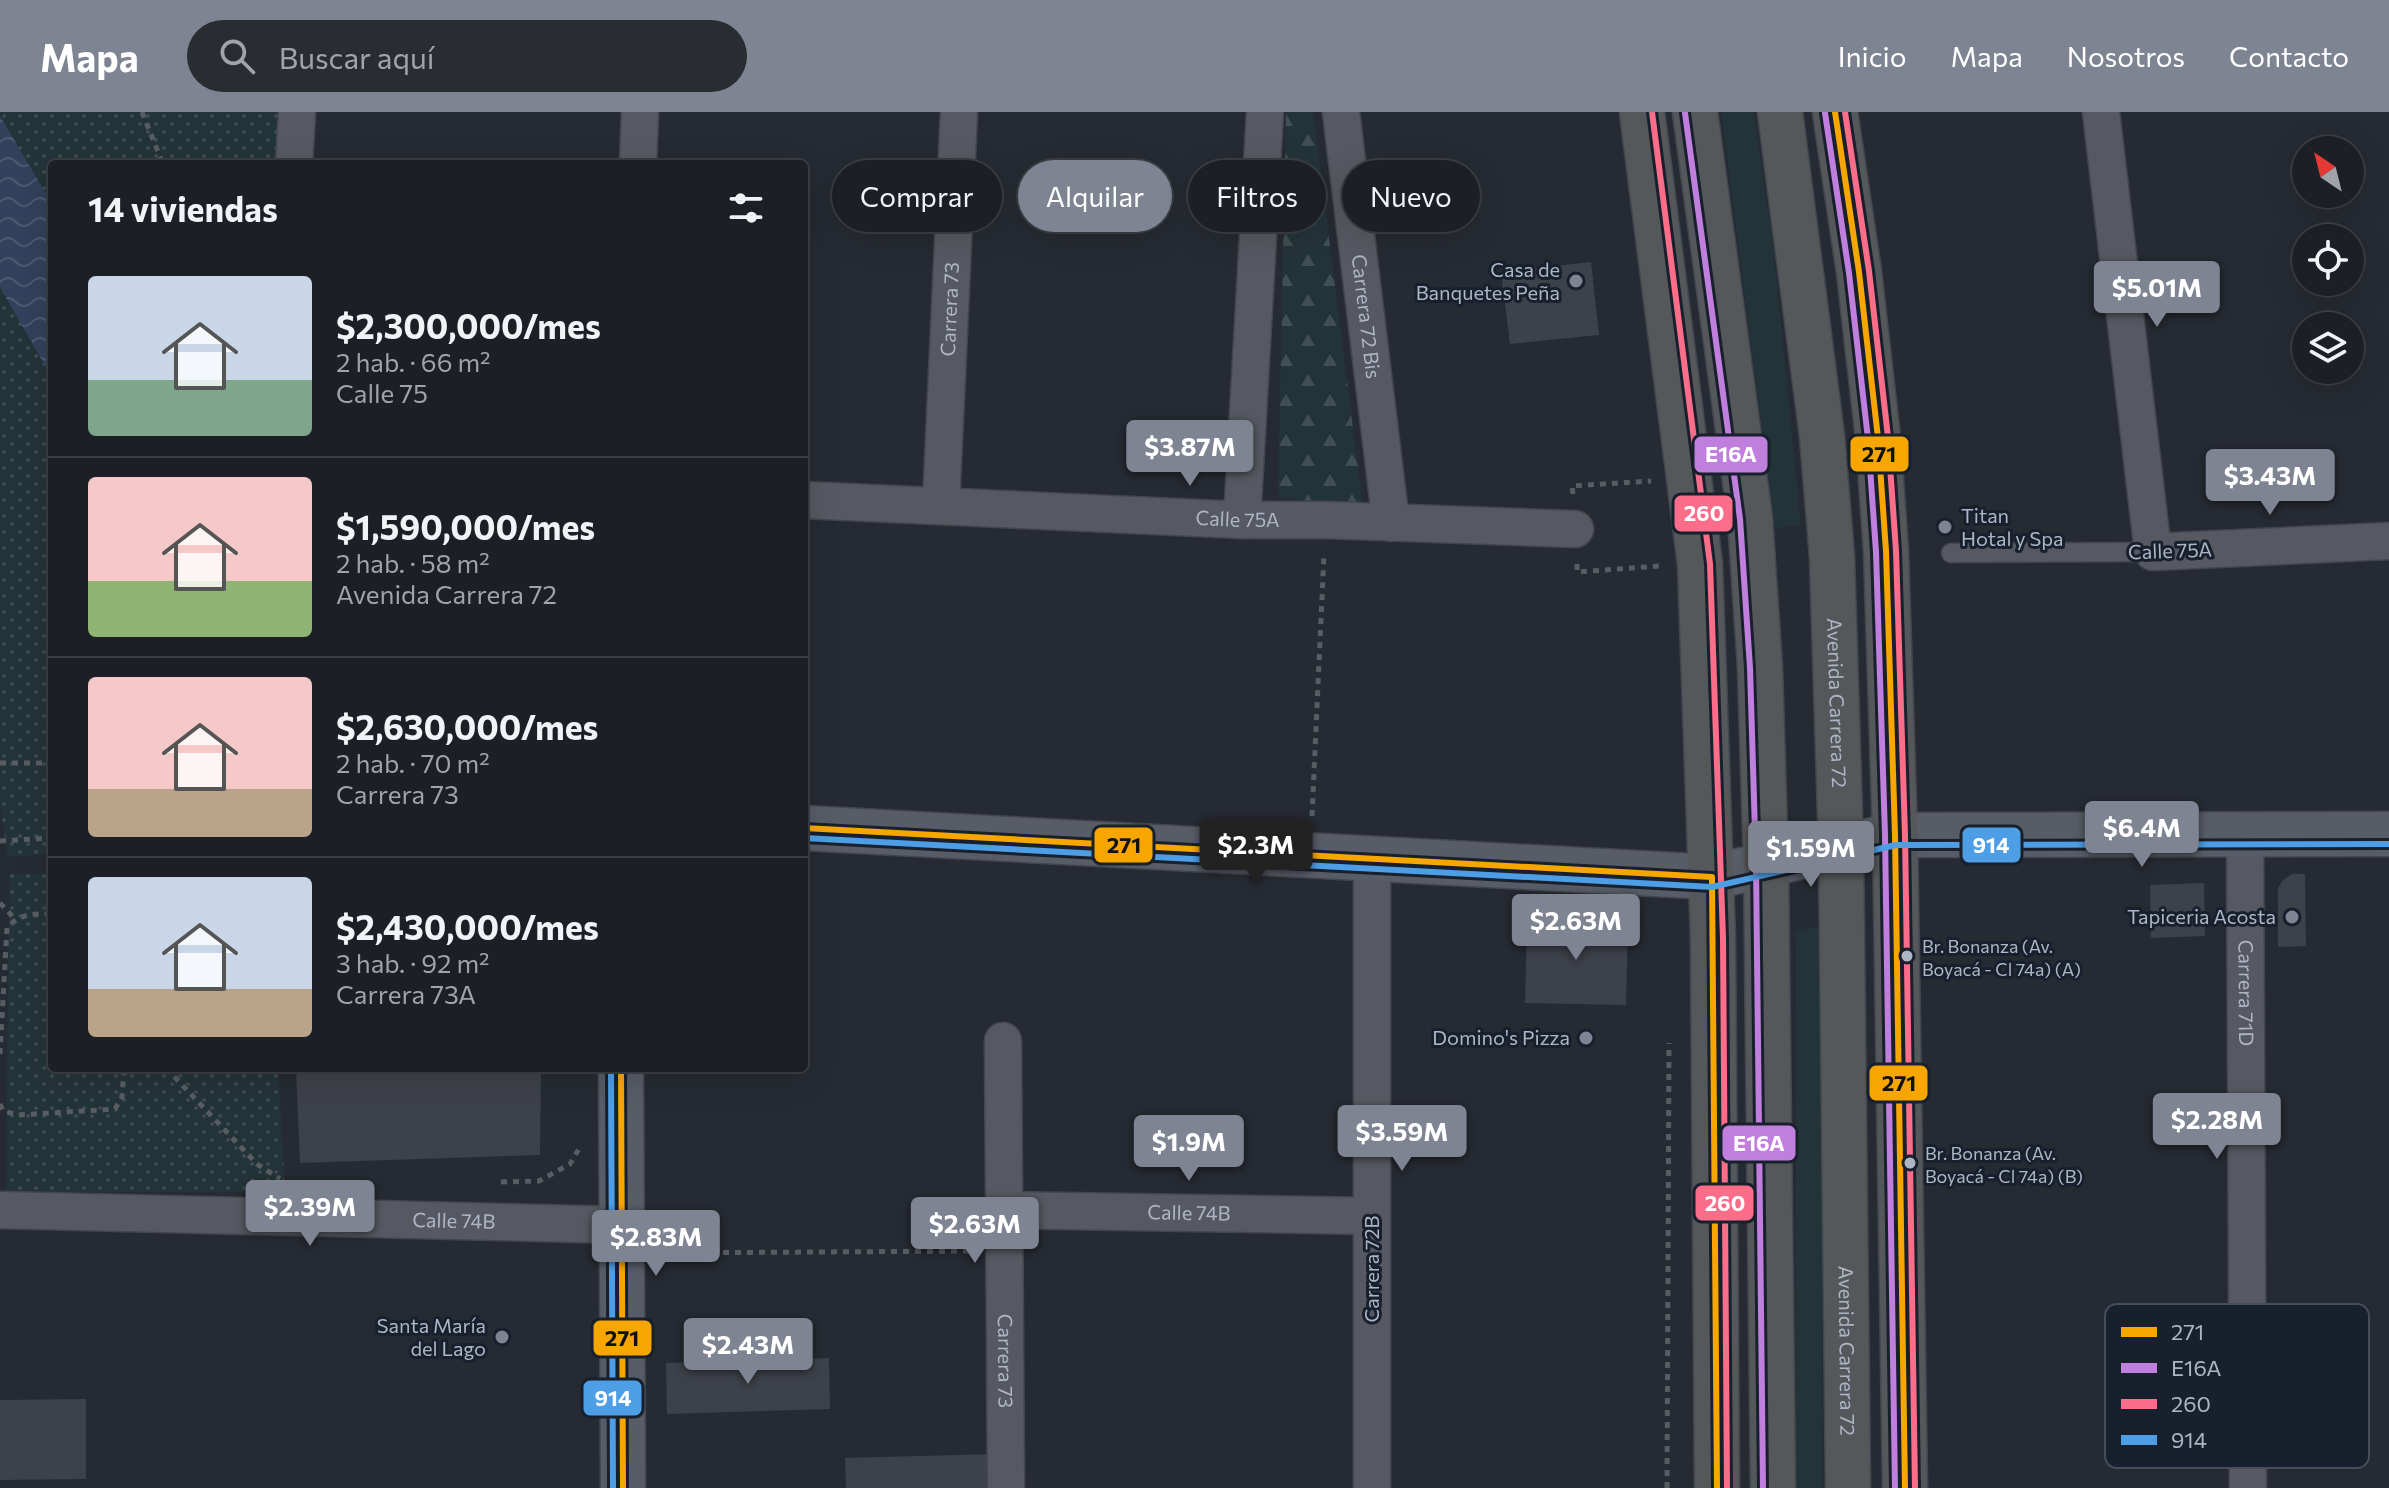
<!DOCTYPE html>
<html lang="es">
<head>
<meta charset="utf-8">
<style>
  body { margin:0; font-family:Commissioner,sans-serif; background:#292d32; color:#f1f3f6; height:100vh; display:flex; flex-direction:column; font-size:30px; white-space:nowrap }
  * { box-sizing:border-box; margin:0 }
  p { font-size:26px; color:#a0a3a7 }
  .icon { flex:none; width:44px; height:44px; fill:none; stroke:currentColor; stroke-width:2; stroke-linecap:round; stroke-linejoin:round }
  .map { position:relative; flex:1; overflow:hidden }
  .sheet { position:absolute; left:48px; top:48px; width:760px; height:912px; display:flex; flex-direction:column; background:#1c2026; border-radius:8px; box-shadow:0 8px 32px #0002,0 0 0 2px #3a3e43 }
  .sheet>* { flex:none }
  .top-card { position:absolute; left:832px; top:48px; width:760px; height:72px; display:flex; gap:16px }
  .needle { width:52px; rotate:325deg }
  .buttons { position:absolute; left:2292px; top:24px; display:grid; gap:16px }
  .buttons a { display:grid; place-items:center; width:72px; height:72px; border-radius:50%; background:#1c2026; box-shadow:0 8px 32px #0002,0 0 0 2px #3a3e43; font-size:40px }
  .price { position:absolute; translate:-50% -68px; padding:0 18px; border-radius:8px; background:#7e8492; color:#fff; font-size:26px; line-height:52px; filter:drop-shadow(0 2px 4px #0008) }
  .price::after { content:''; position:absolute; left:50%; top:48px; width:24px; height:18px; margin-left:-12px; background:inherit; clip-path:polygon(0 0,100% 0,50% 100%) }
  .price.on { background:#222; color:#fff }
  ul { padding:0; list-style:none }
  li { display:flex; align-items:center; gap:24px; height:200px; padding:0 40px }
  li+li { border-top:2px solid #3a3e43 }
  li span { display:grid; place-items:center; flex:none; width:224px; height:160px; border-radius:8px; color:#555 }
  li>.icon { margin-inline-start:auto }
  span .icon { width:96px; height:96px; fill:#fffc; stroke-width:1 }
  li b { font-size:34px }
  h2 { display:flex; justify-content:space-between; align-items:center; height:96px; padding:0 40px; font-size:34px }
  .pill { padding:0 28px; border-radius:36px; background:#1c2026; box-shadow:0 8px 32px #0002,0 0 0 2px #3a3e43; font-size:28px; line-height:72px }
  .pill.on { background:#7e8492; color:#fff }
  header { display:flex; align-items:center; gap:48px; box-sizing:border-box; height:112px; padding:0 40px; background:#7e8492; color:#fff }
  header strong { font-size:38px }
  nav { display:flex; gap:44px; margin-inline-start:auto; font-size:28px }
  .search { width:560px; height:72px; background:#292d32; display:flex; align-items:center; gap:20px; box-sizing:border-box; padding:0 28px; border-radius:44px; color:#a0a3a7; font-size:30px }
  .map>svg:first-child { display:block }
  .grass { fill:#233438 }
  .forest { fill:url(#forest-firs) }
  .park { fill:url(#park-dots) }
  .water { fill:url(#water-waves) }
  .building { fill:#3d4149 }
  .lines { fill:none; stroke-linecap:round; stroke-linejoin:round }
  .lane-casing { stroke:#44464d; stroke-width:21 }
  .street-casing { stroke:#44464d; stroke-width:39 }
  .secondary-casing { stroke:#44464d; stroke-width:47 }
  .highway-casing { stroke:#42464e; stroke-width:47 }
  .path { stroke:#585d64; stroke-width:5; stroke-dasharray:6 6; stroke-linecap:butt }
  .lane { stroke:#565961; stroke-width:18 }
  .street { stroke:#565961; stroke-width:36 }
  .secondary { stroke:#585c66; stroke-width:44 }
  .highway { stroke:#55585a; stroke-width:44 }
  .bus-1-casing { stroke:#19202d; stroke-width:12 }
  .bus-2-casing { stroke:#19202d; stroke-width:12 }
  .bus-3-casing { stroke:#19202d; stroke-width:12 }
  .bus-4-casing { stroke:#19202d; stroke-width:12 }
  .bus-1 { stroke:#f7a600; stroke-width:6 }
  .bus-2 { stroke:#c07fdc; stroke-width:6 }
  .bus-3 { stroke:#fb6d88; stroke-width:6 }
  .bus-4 { stroke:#4d9ee5; stroke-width:6 }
  .poi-dot { fill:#7e8492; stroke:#19202d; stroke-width:3 }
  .bus-dot { fill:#aeb5c5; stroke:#19202d; stroke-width:3 }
  .labels { text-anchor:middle; stroke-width:6; stroke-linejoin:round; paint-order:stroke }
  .bus-label { font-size:18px; fill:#aeb5c5; stroke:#19202d; text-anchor:start }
  .poi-label { font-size:20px; fill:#aeb5c5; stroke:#19202d; text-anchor:end }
  .street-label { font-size:20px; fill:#aeb5c5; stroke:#19202d }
  .key { fill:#19202d; stroke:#464d5b; stroke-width:2 }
  .key-label { font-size:22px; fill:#aeb5c5 }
  .line-badge { stroke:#19202d; stroke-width:3 }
  .badge-label { font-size:22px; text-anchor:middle; font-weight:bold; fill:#fff }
  .pale-badge-label { font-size:22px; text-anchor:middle; font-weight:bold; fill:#111 }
</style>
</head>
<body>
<header>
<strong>Mapa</strong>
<div class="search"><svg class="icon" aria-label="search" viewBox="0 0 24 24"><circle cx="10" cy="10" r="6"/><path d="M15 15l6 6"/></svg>Buscar aquí</div>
<nav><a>Inicio</a><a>Mapa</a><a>Nosotros</a><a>Contacto</a></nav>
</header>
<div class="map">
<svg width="2389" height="1376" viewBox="0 0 2389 1376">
  <defs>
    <pattern id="forest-firs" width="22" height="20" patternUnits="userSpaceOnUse" patternTransform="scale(2)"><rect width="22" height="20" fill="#233438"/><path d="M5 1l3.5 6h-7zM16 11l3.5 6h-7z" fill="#404f53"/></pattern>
    <pattern id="park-dots" width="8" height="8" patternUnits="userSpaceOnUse" patternTransform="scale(2)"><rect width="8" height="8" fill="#233438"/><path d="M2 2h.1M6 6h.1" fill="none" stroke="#404f53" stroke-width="1.8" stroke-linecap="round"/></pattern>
    <pattern id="water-waves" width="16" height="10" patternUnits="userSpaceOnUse" patternTransform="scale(2)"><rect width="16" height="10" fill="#32415c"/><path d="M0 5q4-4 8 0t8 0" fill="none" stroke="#4d5a72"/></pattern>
  </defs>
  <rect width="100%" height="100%" fill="#262a32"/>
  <g class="grass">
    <path d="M1721,0H1754L1774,141L1801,414L1775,416Z"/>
    <path d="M1822,814V1376H1795L1796,818Z"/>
  </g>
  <path class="forest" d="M1286,0H1313L1363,395L1278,385Z"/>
  <g class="park">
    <path d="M0,0H295L292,52H52V742L8,745L0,695Z"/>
    <path d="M52,761V956H278L285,1080H6L9,762Z"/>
  </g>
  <path class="water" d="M0,4L52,92V266L0,175Z"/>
  <g class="building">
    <path d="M1591,150L1599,223L1510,232L1501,160Z"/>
    <path d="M2292,762H2305L2306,834L2278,835V776L2283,768Z"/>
    <path d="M2204,771L2205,824L2151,826L2150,773Z"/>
    <path d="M1527,808L1628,810L1626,893L1525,891Z"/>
    <path d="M296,956H541L540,1043L300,1051Z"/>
    <path d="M829,1246L830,1297L667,1302L666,1251Z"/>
    <path d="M86,1287V1367L0,1368V1288Z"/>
    <path d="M994,1342V1376H846L845,1346Z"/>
  </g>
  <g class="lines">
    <defs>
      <path id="lane" d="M1951,441L2153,440"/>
      <g id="street">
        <path id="s1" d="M1341,0L1391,411"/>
        <path d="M2101,0L2153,440L2389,429"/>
        <path d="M294,52L297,0"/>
        <path d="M638,52L640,0"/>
        <path id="s2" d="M804,388L1242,408H1326L1575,417"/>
        <path id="s3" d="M941,393L959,0"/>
        <path d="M1242,408L1265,0"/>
        <path id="s4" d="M2245,723L2248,1376"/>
        <path id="s5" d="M1003,929L1006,1376"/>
        <path id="s6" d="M0,1098L622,1113"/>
        <path id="s7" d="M1005,1098L1372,1104"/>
        <path d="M1372,1376V746"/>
      </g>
      <g id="secondary">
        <path d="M804,716L1712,765L1895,723L2389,722"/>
        <path d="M621,956L623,1376"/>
      </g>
      <g id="highway">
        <path d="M1642,0L1700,452L1713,826L1717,1376"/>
        <path d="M1695,0L1750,406L1760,556L1766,753L1773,1376"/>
        <path id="s8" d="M1780,0L1822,324L1832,445L1841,735L1848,1376"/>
        <path d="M1835,0L1859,160L1878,326L1886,439L1895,723L1905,1376"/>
      </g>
    </defs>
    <use href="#lane" class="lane-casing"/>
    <use href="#street" class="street-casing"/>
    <use href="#secondary" class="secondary-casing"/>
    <use href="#highway" class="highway-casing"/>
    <g class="path">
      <path d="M142,0L163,52"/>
      <path d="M1573,382L1572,374L1651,369"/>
      <path d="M1577,452V460L1659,454"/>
      <path d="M0,651H52"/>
      <path d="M1312,704L1324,442"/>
      <path d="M0,729L52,726"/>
      <path d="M0,791L15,807"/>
      <path d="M0,942L7,816C20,801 34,802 52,802"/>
      <path d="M166,956L257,1052L280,1067"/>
      <path d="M0,992L3,999L18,1003L115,997L122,985L124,956"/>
      <path d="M501,1070L539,1069L570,1052L580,1035"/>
      <path d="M663,1141L969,1139"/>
      <path d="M1667,1376L1669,931"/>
    </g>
    <use href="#lane" class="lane"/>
    <use href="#street" class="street"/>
    <use href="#secondary" class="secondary"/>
    <use href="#highway" class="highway"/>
    <defs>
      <g id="bus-1">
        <path d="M1835,0L1859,160L1878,326L1886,439L1895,723L1905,1376"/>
        <path d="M804,716L1712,765L1717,1376"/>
        <path d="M621,956L623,1376"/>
      </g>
      <g id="bus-2">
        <path d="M1685,1L1740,407L1750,556L1756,753L1763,1376"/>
        <path d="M1825,1L1849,161L1868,327L1876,440L1885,723L1895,1376"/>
      </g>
      <g id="bus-3">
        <path d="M1652,0L1710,452L1723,826L1727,1376"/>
        <path d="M1845,0L1869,159L1888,325L1896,439L1905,723L1915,1376"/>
      </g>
      <g id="bus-4">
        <path d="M804,726L1712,775L1896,733L2389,732"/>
        <path d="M611,956L613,1376"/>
      </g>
    </defs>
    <use href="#bus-1" class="bus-1-casing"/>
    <use href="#bus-2" class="bus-2-casing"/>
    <use href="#bus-3" class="bus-3-casing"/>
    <use href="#bus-4" class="bus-4-casing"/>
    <use href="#bus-1" class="bus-1"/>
    <use href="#bus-2" class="bus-2"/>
    <use href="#bus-3" class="bus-3"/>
    <use href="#bus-4" class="bus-4"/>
  </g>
  <g class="poi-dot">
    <circle cx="1576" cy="169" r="8"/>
    <circle cx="1945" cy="415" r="8"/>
    <circle cx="2292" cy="805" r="8"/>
    <circle cx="1586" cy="926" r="8"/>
    <circle cx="502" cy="1225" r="8"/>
  </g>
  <g class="bus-dot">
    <circle cx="1907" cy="844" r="7"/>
    <circle cx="1910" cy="1051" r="7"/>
  </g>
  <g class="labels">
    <g class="bus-label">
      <text x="1922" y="841">Br. Bonanza (Av.<tspan x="1922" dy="23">Boyacá - Cl 74a) (A)</tspan></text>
      <text x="1925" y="1048">Br. Bonanza (Av.<tspan x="1925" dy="23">Boyacá - Cl 74a) (B)</tspan></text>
    </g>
    <g class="poi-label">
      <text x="1560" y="165">Casa de<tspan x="1560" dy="23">Banquetes Peña</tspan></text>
      <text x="1961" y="411" text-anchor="start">Titan<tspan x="1961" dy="23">Hotal y Spa</tspan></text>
      <text x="2276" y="812">Tapiceria Acosta</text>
      <text x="1570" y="933">Domino's Pizza</text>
      <text x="486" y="1221">Santa María<tspan x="486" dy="23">del Lago</tspan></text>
    </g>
    <g class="street-label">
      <text dy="7" stroke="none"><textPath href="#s3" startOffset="196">Carrera 73</textPath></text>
      <text dy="7" stroke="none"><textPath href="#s1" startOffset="206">Carrera 72 Bis</textPath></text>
      <text dy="7" stroke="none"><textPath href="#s2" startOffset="434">Calle 75A</textPath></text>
      <text transform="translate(2170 439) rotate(-2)" y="7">Calle 75A</text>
      <text dy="7" stroke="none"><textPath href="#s8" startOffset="594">Avenida Carrera 72</textPath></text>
      <text dy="7" stroke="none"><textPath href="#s4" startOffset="158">Carrera 71D</textPath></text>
      <text dy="7" stroke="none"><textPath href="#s7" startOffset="184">Calle 74B</textPath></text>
      <text dy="7" stroke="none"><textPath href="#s6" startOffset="454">Calle 74B</textPath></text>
      <text transform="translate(1372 1157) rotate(-90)" y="7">Carrera 72B</text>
      <text dy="7" stroke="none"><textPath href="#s8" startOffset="1242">Avenida Carrera 72</textPath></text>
      <text dy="7" stroke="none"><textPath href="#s5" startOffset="320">Carrera 73</textPath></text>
    </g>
  </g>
  <rect x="2105" y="1192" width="264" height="164" rx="12" class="key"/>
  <rect x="2121" y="1215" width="36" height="10" fill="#f7a600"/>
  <rect x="2121" y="1251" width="36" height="10" fill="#c07fdc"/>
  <rect x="2121" y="1287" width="36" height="10" fill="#fb6d88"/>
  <rect x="2121" y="1323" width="36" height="10" fill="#4d9ee5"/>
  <g class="key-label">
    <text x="2171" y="1228">271</text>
    <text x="2171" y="1264">E16A</text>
    <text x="2171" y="1300">260</text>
    <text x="2171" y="1336">914</text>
  </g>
  <g class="line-badge">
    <rect x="1849" y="323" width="61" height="38" rx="8" fill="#f7a600"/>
    <rect x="1693" y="323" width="76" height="39" rx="8" fill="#c07fdc"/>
    <rect x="1673" y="382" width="61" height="39" rx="8" fill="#fb6d88"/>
    <rect x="1961" y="714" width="61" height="38" rx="8" fill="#4d9ee5"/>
    <rect x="1093" y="714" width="61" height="38" rx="8" fill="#f7a600"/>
    <rect x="1868" y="952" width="61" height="38" rx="8" fill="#f7a600"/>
    <rect x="1721" y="1012" width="76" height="38" rx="8" fill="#c07fdc"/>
    <rect x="1694" y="1072" width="61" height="38" rx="8" fill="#fb6d88"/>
    <rect x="592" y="1207" width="61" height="38" rx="8" fill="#f7a600"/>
    <rect x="582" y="1267" width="61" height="38" rx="8" fill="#4d9ee5"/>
  </g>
  <g class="badge-label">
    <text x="1731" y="350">E16A</text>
    <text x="1704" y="409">260</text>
    <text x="1991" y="741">914</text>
    <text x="1759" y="1039">E16A</text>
    <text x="1725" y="1099">260</text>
    <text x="613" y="1294">914</text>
  </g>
  <g class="pale-badge-label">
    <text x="1879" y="350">271</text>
    <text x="1124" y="741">271</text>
    <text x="1899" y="979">271</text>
    <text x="622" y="1234">271</text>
  </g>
</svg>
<div class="buttons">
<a><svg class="needle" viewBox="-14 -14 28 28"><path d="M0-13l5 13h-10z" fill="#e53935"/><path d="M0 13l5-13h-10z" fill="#a0a3a7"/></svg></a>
<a><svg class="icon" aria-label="locate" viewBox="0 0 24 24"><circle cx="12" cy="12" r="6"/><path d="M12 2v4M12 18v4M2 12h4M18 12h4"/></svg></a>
<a><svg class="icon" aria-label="layers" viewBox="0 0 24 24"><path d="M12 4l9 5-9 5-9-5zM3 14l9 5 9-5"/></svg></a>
</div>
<b class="price" style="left:2157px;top:217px">$5.01M</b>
<b class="price" style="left:1190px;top:376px">$3.87M</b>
<b class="price" style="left:2270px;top:405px">$3.43M</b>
<b class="price" style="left:2142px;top:757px">$6.4M</b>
<b class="price on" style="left:1256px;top:774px">$2.3M</b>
<b class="price" style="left:1811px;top:777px">$1.59M</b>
<b class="price" style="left:1576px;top:850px">$2.63M</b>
<b class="price" style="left:2217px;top:1049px">$2.28M</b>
<b class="price" style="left:1402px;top:1061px">$3.59M</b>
<b class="price" style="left:1189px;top:1071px">$1.9M</b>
<b class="price" style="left:310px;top:1136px">$2.39M</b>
<b class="price" style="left:975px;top:1153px">$2.63M</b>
<b class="price" style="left:656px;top:1166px">$2.83M</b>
<b class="price" style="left:748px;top:1274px">$2.43M</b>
<div class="top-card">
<a class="pill">Comprar</a>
<a class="pill on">Alquilar</a>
<a class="pill">Filtros</a>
<a class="pill">Nuevo</a>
</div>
<section class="sheet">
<h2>14 viviendas<svg class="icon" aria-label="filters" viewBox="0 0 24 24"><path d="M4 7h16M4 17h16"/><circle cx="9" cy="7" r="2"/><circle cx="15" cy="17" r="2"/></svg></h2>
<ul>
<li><span style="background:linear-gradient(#c9d6e8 65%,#7fa58c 0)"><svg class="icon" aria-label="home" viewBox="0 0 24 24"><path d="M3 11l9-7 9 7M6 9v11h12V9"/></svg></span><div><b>$2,300,000/mes</b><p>2 hab. · 66 m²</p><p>Calle 75</p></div></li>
<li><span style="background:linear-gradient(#f6c9c9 65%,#8fb573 0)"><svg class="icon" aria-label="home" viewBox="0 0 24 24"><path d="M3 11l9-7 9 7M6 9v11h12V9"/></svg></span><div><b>$1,590,000/mes</b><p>2 hab. · 58 m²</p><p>Avenida Carrera 72</p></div></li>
<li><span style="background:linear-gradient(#f6c9c9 70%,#b9a48a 0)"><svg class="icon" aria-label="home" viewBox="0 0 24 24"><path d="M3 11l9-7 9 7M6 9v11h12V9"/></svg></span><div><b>$2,630,000/mes</b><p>2 hab. · 70 m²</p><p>Carrera 73</p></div></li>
<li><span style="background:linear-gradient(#c9d6e8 70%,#b9a48a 0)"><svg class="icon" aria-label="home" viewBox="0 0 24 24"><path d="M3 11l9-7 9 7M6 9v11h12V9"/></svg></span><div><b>$2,430,000/mes</b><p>3 hab. · 92 m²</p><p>Carrera 73A</p></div></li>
</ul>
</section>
</div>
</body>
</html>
